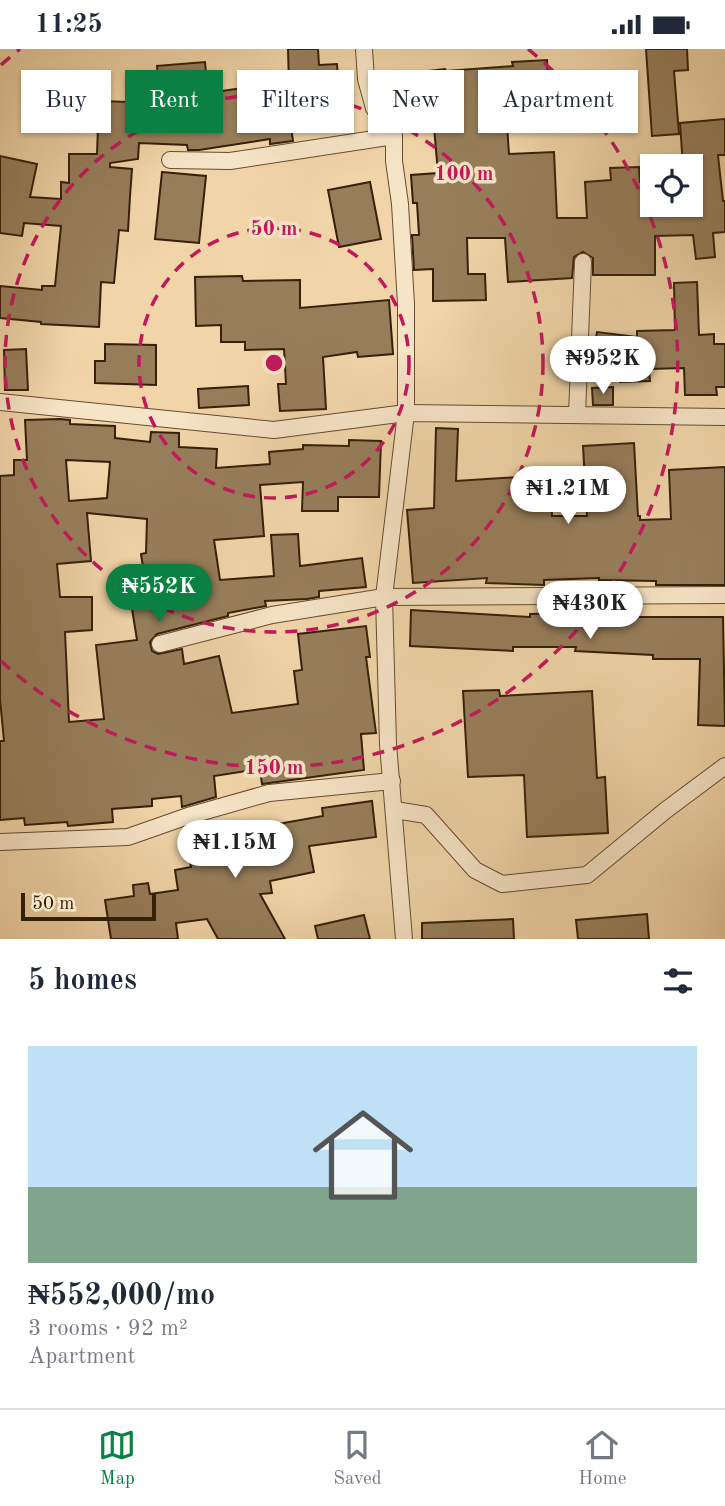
<!DOCTYPE html>
<html lang="en">
<head>
<meta charset="utf-8">
<style>
  body { margin:0; font-family:"Old Standard TT",serif; background:#f6f6f7; color:#1f2937; height:100vh; display:flex; flex-direction:column; font-size:26px; white-space:nowrap }
  * { box-sizing:border-box; margin:0 }
  p { font-size:23px; color:#747a83 }
  .icon { flex:none; width:38px; height:38px; fill:none; stroke:currentColor; stroke-width:2; stroke-linecap:round; stroke-linejoin:round }
  .map { position:relative; height:890px; overflow:hidden }
  .side { display:flex; flex-direction:column; background:#fff; flex:1 }
  .side>* { flex:none }
  .guide { position:absolute; left:21px; top:21px; width:684px; height:63px; display:flex; gap:14px }
  .buttons { position:absolute; left:640px; top:105px; display:grid; gap:14px }
  .buttons a { display:grid; place-items:center; width:63px; height:63px; border-radius:0px; background:#fff; box-shadow:0 2px 5px #0004; font-size:35px }
  .scale { position:absolute; left:21px; bottom:18px; width:135px; box-sizing:border-box; padding-left:7px; border:4px solid #352008; border-top:0; font-size:19px; line-height:24px; white-space:nowrap; color:#352008; -webkit-text-stroke:5px #f6e4c6; paint-order:stroke }
  .price { position:absolute; translate:-50% -60px; padding:0 16px; border-radius:24px; background:#fff; color:#222; font-size:23px; line-height:46px; filter:drop-shadow(0 2px 4px #0008) }
  .price::after { content:''; position:absolute; left:50%; top:42px; width:21px; height:16px; margin-left:-10px; background:inherit; clip-path:polygon(0 0,100% 0,50% 100%) }
  .price.on { background:#0b8043; color:#fff }
  ul { padding:0; list-style:none }
  li { display:grid; align-content:center; gap:14px; height:371px; padding:0 28px }
  li span { display:grid; place-items:center; height:217px; border-radius:0px; color:#555 }
  li>.icon { margin-inline-start:auto }
  span .icon { width:126px; height:126px; fill:#fffc; stroke-width:1 }
  li b { font-size:30px }
  h2 { display:flex; justify-content:space-between; align-items:center; height:84px; padding:0 28px; font-size:30px }
  .pill { padding:0 24px; border-radius:0px; background:#fff; box-shadow:0 2px 5px #0004; font-size:24px; line-height:63px }
  .pill.on { background:#0b8043; color:#fff }
  .status { display:flex; justify-content:space-between; align-items:center; height:49px; padding:0 35px; background:#fff; direction:ltr }
  .status svg { height:19px; fill:currentColor }
  .tabs { display:flex; justify-content:space-around; align-items:center; height:98px; border-top:2px solid #e0e1e3; background:#fff; font-size:19px; color:#747a83 }
  .tabs a { display:grid; justify-items:center; gap:4px }
  .tabs .on { color:#0b8043 }
  .map>svg:first-child { display:block }
  .building { fill:#977e5b; stroke:#352008; stroke-width:2; fill-rule:evenodd }
  .lines { fill:none; stroke-linecap:round; stroke-linejoin:round }
  .minor-casing { stroke:#644d30; stroke-width:18 }
  .minor { stroke:#f6e4c6; stroke-width:16 }
  .ring { fill:none; stroke:#c2185b; stroke-width:3.5; stroke-dasharray:12 9 }
  .centre { fill:#c2185b; stroke:#f6e4c6; stroke-width:3.5 }
  .ring-label { font-size:21px; text-anchor:middle; font-weight:bold; fill:#c2185b; stroke:#f6e4c6; stroke-width:7; stroke-linejoin:round; paint-order:stroke }
</style>
</head>
<body>
<div class="status"><b>11:25</b><svg viewBox="0 0 49 12"><path d="M0 12V9h3v3zM5 12V6h3v6zM10 12V3h3v9zM15 12V0h3v12zM26 1h20v11H26zM47 4h2v5h-2z"/></svg></div>
<div class="map">
<svg width="725" height="890" viewBox="0 0 725 890">
  <rect width="100%" height="100%" fill="#f1d5a8"/>
  <filter id="stains"><feTurbulence type="fractalNoise" baseFrequency=".00286" numOctaves="4"/><feColorMatrix values="0 0 0 0 .2 0 0 0 0 .09 0 0 0 0 .02 0 0 0 .5 -.17"/></filter>
  <radialGradient id="worn" r=".72"><stop offset=".6" stop-color="#630" stop-opacity="0"/><stop offset="1" stop-color="#630" stop-opacity=".3"/></radialGradient>
  <g class="building">
    <path d="M288,0H318L319,16L337,15L338,32L289,35Z"/>
    <path d="M646,0H687L688,21L674,22L679,85L652,87Z"/>
    <path d="M547,11L550,71L507,74V76L509,105L554,103L557,169H587L585,133L611,131L610,119L639,118L640,133L653,132V156H691V117H683L680,74L725,70V106H718L723,152H725V183L713,184L715,208L696,210L693,186L655,187V226H593V209L583,203L574,208L572,229L508,233L505,189H467L468,225H485L486,251L433,252V220L414,221L412,186H419L417,154H413L411,126L438,124L432,55L389,60L385,27L445,20L446,22L513,17L512,13Z"/>
    <path d="M205,13L208,44L263,36L262,30L284,27L293,92L270,95V90L199,101H188L187,96L139,94L138,110L110,114V118L132,120L130,147L128,182L119,181L114,234L101,233L99,278L41,275V273L0,269V237L42,241V237H55L61,177L24,174L22,187L0,184V107L37,115L30,148L61,150V133L69,134V105H97L99,52L160,54L157,17Z"/>
    <path d="M162,123L206,127L199,194L155,190Z"/>
    <path d="M370,133L381,190L339,198L328,141Z"/>
    <path d="M242,227L243,232L300,231V259L389,251L393,305L358,308L357,303L323,308L326,360L280,362L278,335H286L284,300L245,301V293H221V276L196,277L195,228Z"/>
    <path d="M697,233L699,286L714,285V295H725V338H716L717,346H685L684,319L649,320L650,332L620,333L619,304L594,300L597,283L637,288V282L675,281L674,234Z"/>
    <path d="M105,295L156,296V336L95,334V312H105Z"/>
    <path d="M26,300L28,341H5L4,301Z"/>
    <path d="M248,337L249,356L199,359L198,340Z"/>
    <path d="M613,338V356H593L592,339Z"/>
    <path d="M60,370L70,371V375L115,377V389L150,393L151,383L179,384V398L217,400L216,419L270,415L269,403L303,400V396L349,397V391L381,392L379,448H338V462H302L303,433L260,436L264,487L214,491L220,531L274,527L271,486L298,485L300,517L362,509L366,538L319,542V548L307,550L265,552L266,557L228,564V567L157,585L150,593L152,602L158,605L182,600L184,615L219,607L232,664L298,655L294,622L302,621L298,585L366,577L370,608H366L376,684L361,685L364,721L262,735L260,720L214,727L216,748L182,758L181,747L152,750V757L112,760L113,773L68,777L67,773L25,776L24,769L0,771V692H4L0,650V427L14,426V411H27L25,371ZM66,411L110,413L107,449L69,452ZM87,464L147,470L146,504L141,505L147,544L130,547L137,591L96,596L104,670L69,673L65,583L92,581V548H60L57,515L91,512Z"/>
    <path d="M436,379L458,380L456,432L550,426L552,467H587L583,397L634,394L638,467H640V471L671,470L669,421L725,418V536H656V532L599,531V529L544,531V536L486,534L487,529L413,534L407,461L434,459Z"/>
    <path d="M411,561L530,568V565L572,564L637,568H723L725,677L698,676L700,610H653V606L575,602L576,598H513V602L410,597Z"/>
    <path d="M499,641L500,647L592,642L597,729L605,728L608,784L527,788L524,726L468,728L463,642Z"/>
    <path d="M372,752L376,788L309,797L314,823L270,832L272,844L260,845L285,890H218L207,870L176,874L178,890H111L105,851L134,847L133,836L148,834L150,845L178,841L175,821L191,818L186,789L221,783L223,798L275,792L272,776L323,767L322,759Z"/>
    <path d="M647,865L649,890H578L576,871Z"/>
    <path d="M364,866L370,890H318L315,877Z"/>
    <path d="M513,870L514,890H422V874Z"/>
  </g>
  <g class="lines">
    <defs>
      <g id="minor">
        <path d="M364,0L366,30L374,59L394,87V112L400,155L406,255V364L384,548L388,695L404,890"/>
        <path d="M170,111L230,112L394,87"/>
        <path d="M0,353L274,381L406,364L725,368"/>
        <path d="M577,366L583,213"/>
        <path d="M160,595L272,566L384,548L725,546"/>
        <path d="M395,761L426,766L475,821L502,835L587,826L666,761L725,717"/>
        <path d="M0,793L128,788L188,767L269,744L392,732"/>
      </g>
    </defs>
    <use href="#minor" class="minor-casing"/>
    <use href="#minor" class="minor"/>
  </g>
  <g class="ring">
    <circle cx="274" cy="314" r="135"/>
    <circle cx="274" cy="314" r="269"/>
    <path d="M1 16A404 404 0 0 1 20 0M528 0A404 404 0 1 1 1 612"/>
  </g>
  <circle cx="274" cy="314" r="10" class="centre"/>
  <g class="ring-label">
    <text x="464" y="131">100 m</text>
    <text x="274" y="186">50 m</text>
    <text x="274" y="725">150 m</text>
  </g>
  <rect width="100%" height="100%" filter="url(#stains)"/>
  <rect width="100%" height="100%" fill="url(#worn)"/>
</svg>
<div class="buttons">
<a><svg class="icon" aria-label="locate" viewBox="0 0 24 24"><circle cx="12" cy="12" r="6"/><path d="M12 2v4M12 18v4M2 12h4M18 12h4"/></svg></a>
</div>
<div class="scale">50 m</div>
<b class="price" style="left:603px;top:347px">₦952K</b>
<b class="price" style="left:568px;top:477px">₦1.21M</b>
<b class="price on" style="left:159px;top:575px">₦552K</b>
<b class="price" style="left:590px;top:592px">₦430K</b>
<b class="price" style="left:235px;top:831px">₦1.15M</b>
<div class="guide">
<a class="pill">Buy</a>
<a class="pill on">Rent</a>
<a class="pill">Filters</a>
<a class="pill">New</a>
<a class="pill">Apartment</a>
</div>
</div>
<section class="side">
<h2>5 homes<svg class="icon" aria-label="filters" viewBox="0 0 24 24"><path d="M4 7h16M4 17h16"/><circle cx="9" cy="7" r="2"/><circle cx="15" cy="17" r="2"/></svg></h2>
<ul>
<li><span style="background:linear-gradient(#bfe0f5 65%,#7fa58c 0)"><svg class="icon" aria-label="home" viewBox="0 0 24 24"><path d="M3 11l9-7 9 7M6 9v11h12V9"/></svg></span><div><b>₦552,000/mo</b><p>3 rooms · 92 m²</p><p>Apartment</p></div></li>
</ul>
</section>
<nav class="tabs">
<a class="on"><svg class="icon" aria-label="map" viewBox="0 0 24 24"><path d="M3 6l6-2 6 2 6-2v14l-6 2-6-2-6 2zM9 4v14M15 6v14"/></svg>Map</a>
<a><svg class="icon" aria-label="saved" viewBox="0 0 24 24"><path d="M7 4h10v16l-5-4-5 4z"/></svg>Saved</a>
<a><svg class="icon" aria-label="home" viewBox="0 0 24 24"><path d="M3 11l9-7 9 7M6 9v11h12V9"/></svg>Home</a>
</nav>
</body>
</html>
